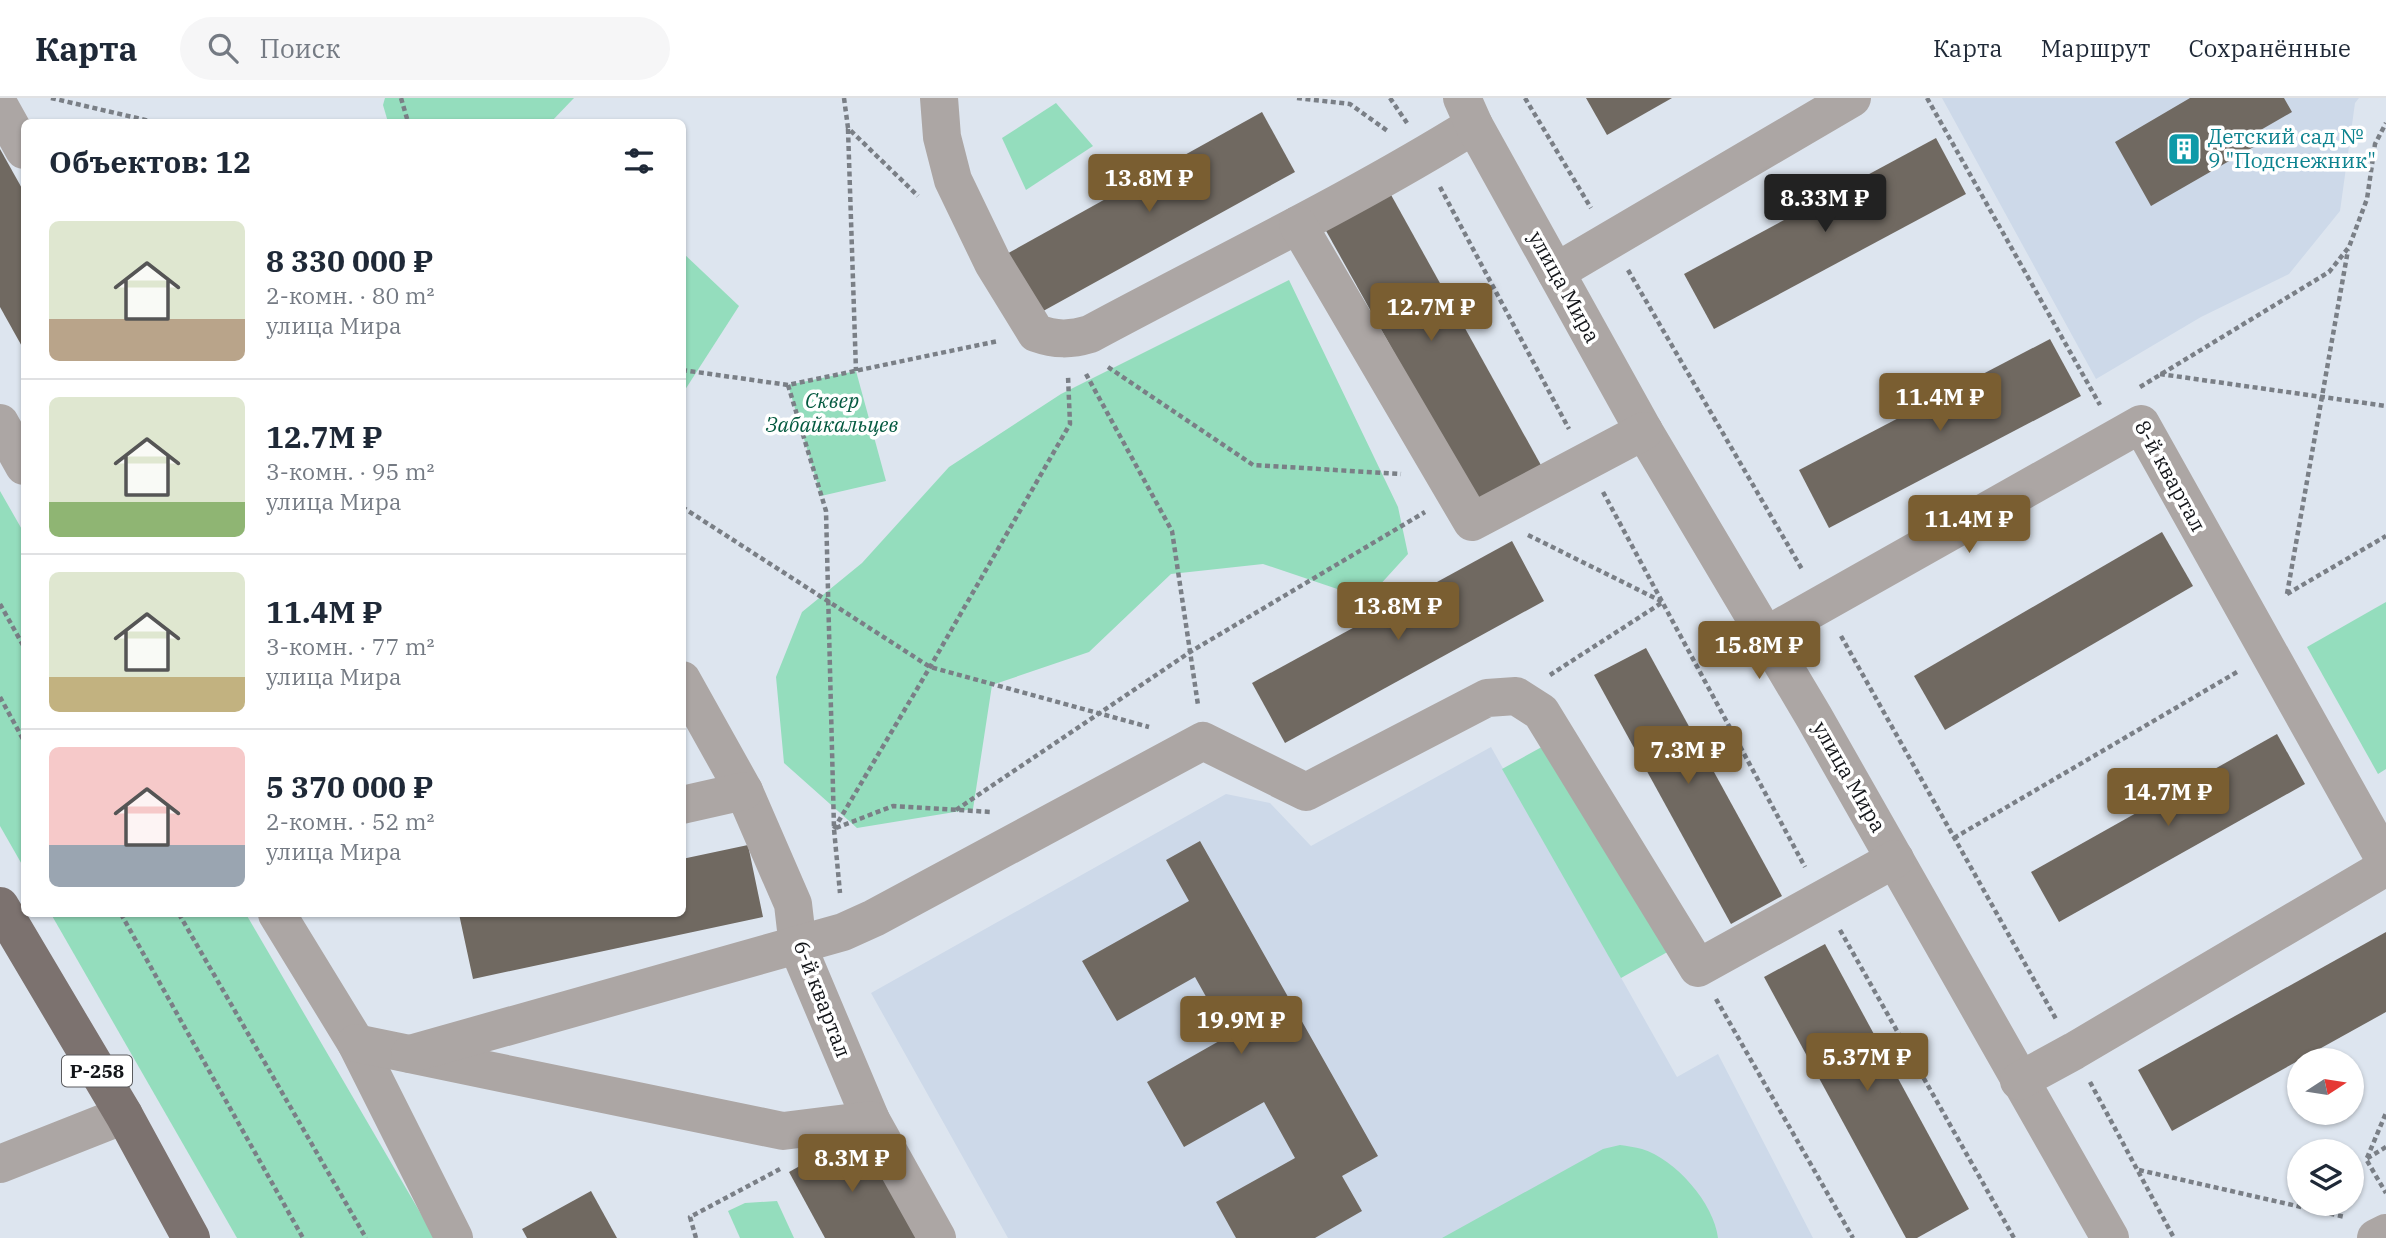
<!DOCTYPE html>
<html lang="ru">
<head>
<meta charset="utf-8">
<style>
  body { margin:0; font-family:"IBM Plex Serif",serif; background:#f6f6f7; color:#1f2937; height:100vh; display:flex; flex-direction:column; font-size:26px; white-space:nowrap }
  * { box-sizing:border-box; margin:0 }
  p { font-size:23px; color:#747a83 }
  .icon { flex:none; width:38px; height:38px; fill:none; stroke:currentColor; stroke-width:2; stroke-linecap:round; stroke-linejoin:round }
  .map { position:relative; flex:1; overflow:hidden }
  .sheet { position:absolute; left:21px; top:21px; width:665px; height:798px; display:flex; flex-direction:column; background:#fff; border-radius:10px; box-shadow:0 2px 5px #0004 }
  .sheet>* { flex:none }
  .needle { width:46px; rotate:78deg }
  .tools { position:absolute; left:2287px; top:950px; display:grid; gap:14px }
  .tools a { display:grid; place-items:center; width:77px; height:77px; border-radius:50%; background:#fff; box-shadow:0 2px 5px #0004; font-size:35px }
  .price { position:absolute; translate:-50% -60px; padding:0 16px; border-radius:7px; background:#7a5e31; color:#fff; font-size:23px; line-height:46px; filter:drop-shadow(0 2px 4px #0008) }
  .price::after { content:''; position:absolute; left:50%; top:42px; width:21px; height:16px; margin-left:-10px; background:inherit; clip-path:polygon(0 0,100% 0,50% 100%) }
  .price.active { background:#222; color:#fff }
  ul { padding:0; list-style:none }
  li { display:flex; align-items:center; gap:21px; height:175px; padding:0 28px }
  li+li { border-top:2px solid #e0e1e3 }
  li span { display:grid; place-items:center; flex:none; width:196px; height:140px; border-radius:10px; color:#555 }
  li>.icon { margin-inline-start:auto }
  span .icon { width:84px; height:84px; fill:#fffc; stroke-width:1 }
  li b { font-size:30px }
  h2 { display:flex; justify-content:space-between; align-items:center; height:84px; padding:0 28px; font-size:30px }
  header { display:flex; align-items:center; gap:42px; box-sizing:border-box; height:98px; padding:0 35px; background:#fff; border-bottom:2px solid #e0e1e3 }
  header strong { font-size:33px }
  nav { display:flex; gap:38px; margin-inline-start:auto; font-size:24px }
  .search { width:490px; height:63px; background:#f6f6f7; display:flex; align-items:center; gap:18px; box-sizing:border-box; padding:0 24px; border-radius:38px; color:#747a83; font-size:26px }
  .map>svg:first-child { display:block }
  .built { fill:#cdd9e9 }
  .green { fill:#94ddbd }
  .building { fill:#706961 }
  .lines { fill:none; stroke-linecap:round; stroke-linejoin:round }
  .path { stroke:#7a7f86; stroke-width:4.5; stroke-dasharray:5 3.5; stroke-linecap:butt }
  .minor { stroke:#aca6a4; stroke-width:38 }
  .major { stroke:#7c726f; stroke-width:38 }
  .labels { text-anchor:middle; stroke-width:7; stroke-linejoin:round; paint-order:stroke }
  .shield { fill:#fff; stroke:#5a5b5e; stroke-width:2 }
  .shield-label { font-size:19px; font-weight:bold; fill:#131519 }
  .culture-label { font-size:21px; fill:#0d838f; stroke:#fff; text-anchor:start }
  .street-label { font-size:21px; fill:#131519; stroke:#fff }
  .park-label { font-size:21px; font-style:italic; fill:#055a40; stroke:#fff }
</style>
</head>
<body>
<header>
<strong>Карта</strong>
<div class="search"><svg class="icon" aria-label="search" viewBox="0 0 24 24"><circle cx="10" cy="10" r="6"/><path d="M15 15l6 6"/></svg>Поиск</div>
<nav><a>Карта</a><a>Маршрут</a><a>Сохранённые</a></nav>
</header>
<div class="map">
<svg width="2386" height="1140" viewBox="0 0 2386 1140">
  <rect width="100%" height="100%" fill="#dde5ef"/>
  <g class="built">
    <path d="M1942,0H2359L2355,5L2340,113L2289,176L2201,219L2096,281Z"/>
    <path d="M1491,649L1677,979L1718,956L1813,1140H1008L871,895L1226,696L1270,705L1311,748Z"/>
  </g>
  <g class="green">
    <path d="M385,0H574L551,24H388L383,7Z"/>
    <path d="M1056,5L1093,48L1026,92L1002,40Z"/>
    <path d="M683,155L739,208L683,295Z"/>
    <path d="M1289,182L1398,409L1408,456L1367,501L1263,466L1171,476L1089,554L992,587L973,711L857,730L784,665L776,579L802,514L862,465L949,369L1061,296Z"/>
    <path d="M856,273L886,383L821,398L788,287Z"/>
    <path d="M0,393L24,435V770L0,728Z"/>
    <path d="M2386,504V671L2378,676L2307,549Z"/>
    <path d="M1549,645L1671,852L1621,880L1502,671Z"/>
    <path d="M51,816H246L435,1140H237Z"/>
    <path d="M1620,1047C1627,1048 1635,1049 1642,1051C1675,1061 1714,1105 1718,1140H1442L1603,1051Z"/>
    <path d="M777,1103L794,1140H740L728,1113L745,1105Z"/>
  </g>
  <g class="building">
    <path d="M1586,0H1672L1607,37Z"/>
    <path d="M2190,0H2284L2292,14L2252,37L2257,47L2151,108L2115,44Z"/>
    <path d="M1262,14L1295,74L1036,217L1003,158Z"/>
    <path d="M1936,40L1966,96L1714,231L1684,176Z"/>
    <path d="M0,51L24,94V252L0,209Z"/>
    <path d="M1385,86L1542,369L1478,405L1320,122Z"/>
    <path d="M2050,241L2081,298L1829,430L1799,372Z"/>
    <path d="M2162,434L2193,488L1945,632L1914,578Z"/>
    <path d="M1512,443L1544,503L1285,645L1252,585Z"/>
    <path d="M1646,550L1782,798L1731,826L1594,577Z"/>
    <path d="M2277,636L2305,686L2059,824L2031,774Z"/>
    <path d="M1200,743L1378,1058L1342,1078L1362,1113L1315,1140H1236L1216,1104L1295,1060L1264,1004L1184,1049L1147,984L1228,938L1195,879L1117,923L1082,863L1189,803L1166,762Z"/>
    <path d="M748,747L763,819L473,881L459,816H682V761Z"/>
    <path d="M2386,834V914L2172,1033L2138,972Z"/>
    <path d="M1825,846L1969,1111L1917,1140H1906L1764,879Z"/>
    <path d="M861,1034L920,1140H825L789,1074Z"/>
    <path d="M591,1093L617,1140H527L522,1131Z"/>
  </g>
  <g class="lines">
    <g class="path">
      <path d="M51,0L154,24"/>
      <path d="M401,0L408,24"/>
      <path d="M844,0L848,30L918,98"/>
      <path d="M1297,0L1350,6L1389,34"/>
      <path d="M1390,0L1407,25"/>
      <path d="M1525,0L1591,110"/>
      <path d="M1927,0L2100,307"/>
      <path d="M848,31L856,273"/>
      <path d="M1440,89L1569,331"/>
      <path d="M1628,172L1803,473"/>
      <path d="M1108,269L1253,367L1401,376"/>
      <path d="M682,272L788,287L998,243"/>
      <path d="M1086,276L1172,433L1198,607"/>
      <path d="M2160,276L2386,308"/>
      <path d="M788,287L826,413L834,731L840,795"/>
      <path d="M2140,289L2329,174L2349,149L2367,101L2375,46L2386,25"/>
      <path d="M1603,394L1805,769"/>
      <path d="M682,409L930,569L1149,629"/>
      <path d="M1528,437L1663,504L1550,577"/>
      <path d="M2287,496L2348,152"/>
      <path d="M2287,496L2386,438"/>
      <path d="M0,506L24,549"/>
      <path d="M1841,538L2056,921"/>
      <path d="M0,599L24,643"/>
      <path d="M956,712L1190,554L1425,414"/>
      <path d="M836,730L893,708L991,714"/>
      <path d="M834,731L930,569L1070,326L1068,278"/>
      <path d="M1954,740L2237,574"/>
      <path d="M121,816L303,1140"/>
      <path d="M179,816L366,1140"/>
      <path d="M1840,832L2014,1140"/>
      <path d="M1716,901L1853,1140"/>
      <path d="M2090,984L2174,1140"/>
      <path d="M2386,1049L2366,1061L2386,1095"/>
      <path d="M2367,1060L2386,1015"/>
      <path d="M2139,1072L2345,1119"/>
      <path d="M696,1140L690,1119L780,1071"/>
    </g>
    <g class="minor">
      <path d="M939,0L942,39L953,82L993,165L1036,235C1056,242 1070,242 1090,236C1218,167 1350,104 1474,27"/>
      <path d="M1462,0L1474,27L1644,333L1814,619L2110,1140"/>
      <path d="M0,9L24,52"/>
      <path d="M1298,127L1472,424L1644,333"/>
      <path d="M1556,174L1852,0"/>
      <path d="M0,325L24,368"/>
      <path d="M1767,537L2141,326L2386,764"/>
      <path d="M682,582L744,693L793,806L798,849L871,1022L937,1140"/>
      <path d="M682,707L744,693"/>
      <path d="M277,816L356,945L454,1140"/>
      <path d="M356,945L783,1033L871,1022"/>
      <path d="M410,956L843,834L874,820L1203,643L1306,694L1487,600L1516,598L1541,614L1698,870L1895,761"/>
      <path d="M2019,983L2074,953L2386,769"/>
      <path d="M0,1066L124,1017"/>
      <path d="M2376,1140L2386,1135"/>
    </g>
    <path class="major" d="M0,808L124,1017L191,1140"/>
  </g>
  <defs>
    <symbol id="building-square" viewBox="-11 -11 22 22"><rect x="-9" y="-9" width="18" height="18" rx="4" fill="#0f9aa8" stroke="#fff"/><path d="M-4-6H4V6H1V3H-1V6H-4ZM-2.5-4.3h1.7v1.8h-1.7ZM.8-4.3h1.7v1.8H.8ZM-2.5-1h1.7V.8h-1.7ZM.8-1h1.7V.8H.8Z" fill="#fff"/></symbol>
  </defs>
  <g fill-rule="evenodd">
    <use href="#building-square" x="2165" y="32" width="38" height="38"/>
  </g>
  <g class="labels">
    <rect class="shield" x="62" y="957.5" width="70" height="31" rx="5"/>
    <g class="shield-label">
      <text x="97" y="980">Р-258</text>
    </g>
    <g class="culture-label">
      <text x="2208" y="46">Детский сад №<tspan x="2208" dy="24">9 "Подснежник"</tspan></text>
    </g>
    <g class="street-label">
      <text transform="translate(1564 189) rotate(61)" y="7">улица Мира</text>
      <text transform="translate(2170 378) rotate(61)" y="7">8-й квартал</text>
      <text transform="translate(1849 679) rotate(60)" y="7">улица Мира</text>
      <text transform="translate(822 901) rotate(69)" y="7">6-й квартал</text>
    </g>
    <g class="park-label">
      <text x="832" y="310">Сквер<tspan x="832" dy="24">Забайкальцев</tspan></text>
    </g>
  </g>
</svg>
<div class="tools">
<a><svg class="needle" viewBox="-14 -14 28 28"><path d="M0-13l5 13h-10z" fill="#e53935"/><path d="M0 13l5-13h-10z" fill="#747a83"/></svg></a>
<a><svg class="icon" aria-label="layers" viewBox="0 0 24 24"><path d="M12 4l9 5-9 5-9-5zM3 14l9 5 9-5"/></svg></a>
</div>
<b class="price" style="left:1149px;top:116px">13.8M ₽</b>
<b class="price active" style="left:1825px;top:136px">8.33M ₽</b>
<b class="price" style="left:1431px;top:245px">12.7M ₽</b>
<b class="price" style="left:1940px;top:335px">11.4M ₽</b>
<b class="price" style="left:1969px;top:457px">11.4M ₽</b>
<b class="price" style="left:1398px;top:544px">13.8M ₽</b>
<b class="price" style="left:1759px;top:583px">15.8M ₽</b>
<b class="price" style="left:1688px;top:688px">7.3M ₽</b>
<b class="price" style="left:2168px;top:730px">14.7M ₽</b>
<b class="price" style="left:1241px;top:958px">19.9M ₽</b>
<b class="price" style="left:1867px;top:995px">5.37M ₽</b>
<b class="price" style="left:852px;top:1096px">8.3M ₽</b>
<section class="sheet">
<h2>Объектов: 12<svg class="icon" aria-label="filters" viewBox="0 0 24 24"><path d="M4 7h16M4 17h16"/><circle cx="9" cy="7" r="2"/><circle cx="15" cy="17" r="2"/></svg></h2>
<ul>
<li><span style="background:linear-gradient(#dfe7d0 70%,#b9a48a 0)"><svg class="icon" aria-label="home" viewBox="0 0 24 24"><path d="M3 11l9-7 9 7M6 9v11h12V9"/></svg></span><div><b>8 330 000 ₽</b><p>2-комн. · 80 m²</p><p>улица Мира</p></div></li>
<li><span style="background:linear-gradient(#dfe7d0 75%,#8fb573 0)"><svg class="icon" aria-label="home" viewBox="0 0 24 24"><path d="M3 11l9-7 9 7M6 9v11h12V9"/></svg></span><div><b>12.7M ₽</b><p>3-комн. · 95 m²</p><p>улица Мира</p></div></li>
<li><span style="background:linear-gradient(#dfe7d0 75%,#c2b280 0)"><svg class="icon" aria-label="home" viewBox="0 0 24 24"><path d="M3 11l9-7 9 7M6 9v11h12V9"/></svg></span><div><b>11.4M ₽</b><p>3-комн. · 77 m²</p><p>улица Мира</p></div></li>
<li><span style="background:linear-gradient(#f6c9c9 70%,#9aa5b1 0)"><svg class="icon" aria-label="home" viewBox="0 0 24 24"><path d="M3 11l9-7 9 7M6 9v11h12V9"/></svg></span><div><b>5 370 000 ₽</b><p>2-комн. · 52 m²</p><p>улица Мира</p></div></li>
</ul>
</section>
</div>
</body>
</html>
